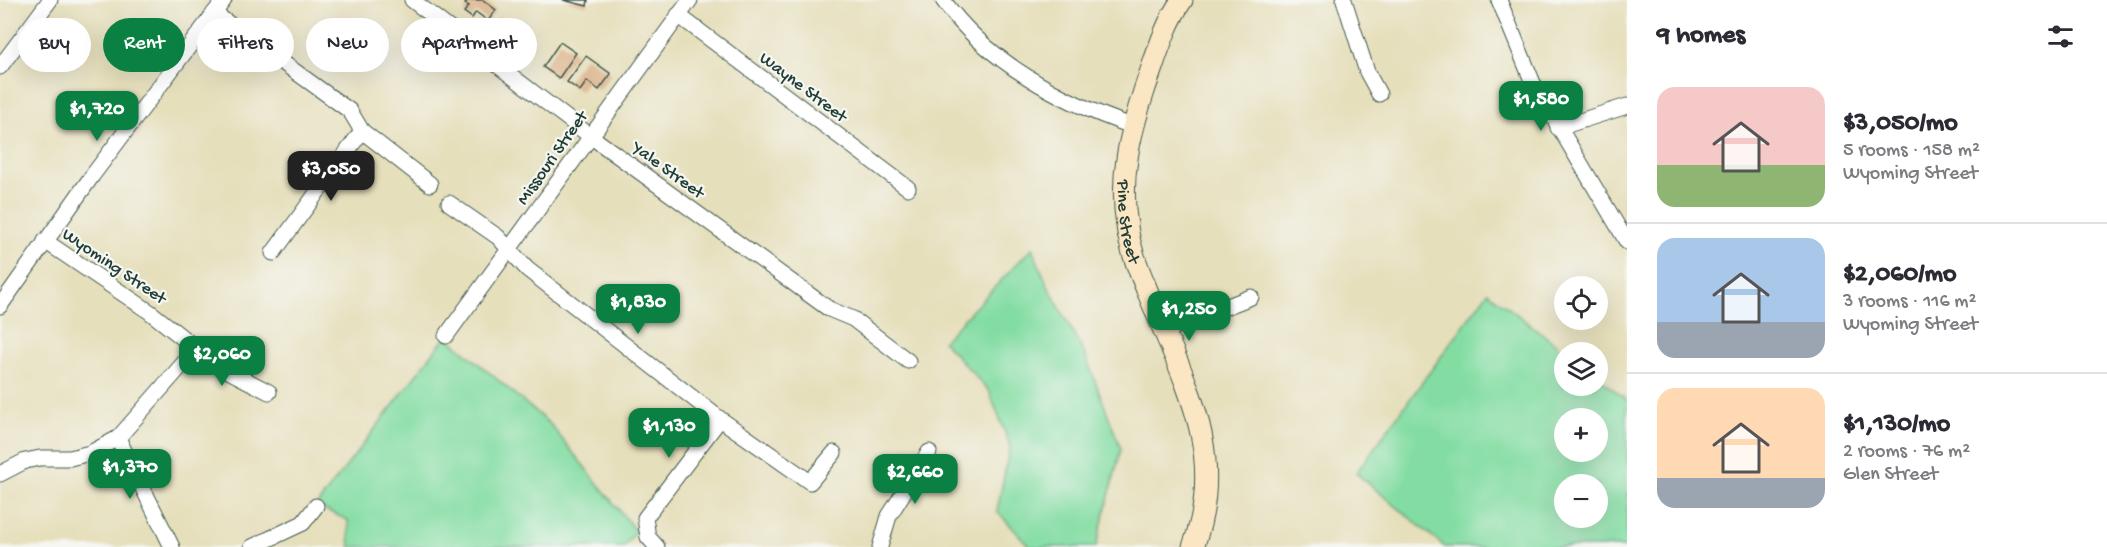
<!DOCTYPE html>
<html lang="en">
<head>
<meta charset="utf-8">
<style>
  body { margin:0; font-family:"Gochi Hand",sans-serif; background:#f2f2f3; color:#2b2b33; height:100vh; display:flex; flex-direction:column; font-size:22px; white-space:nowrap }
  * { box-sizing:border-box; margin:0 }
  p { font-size:20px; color:#7c7c81 }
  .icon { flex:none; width:33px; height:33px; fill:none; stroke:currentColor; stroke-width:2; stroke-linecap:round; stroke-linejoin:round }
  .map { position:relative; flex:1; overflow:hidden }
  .drawer { display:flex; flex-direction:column; background:#fff; width:480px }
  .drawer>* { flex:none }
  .top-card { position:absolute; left:18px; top:18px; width:570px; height:54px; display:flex; gap:12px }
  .tools { position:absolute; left:1554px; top:276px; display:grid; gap:12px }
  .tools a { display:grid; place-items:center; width:54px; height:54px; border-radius:50%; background:#fff; box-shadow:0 6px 24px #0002; font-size:30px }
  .price { position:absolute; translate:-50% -51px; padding:0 14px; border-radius:12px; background:#0b8043; color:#fff; font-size:20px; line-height:39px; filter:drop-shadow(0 2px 3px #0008) }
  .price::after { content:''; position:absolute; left:50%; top:36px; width:18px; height:14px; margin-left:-9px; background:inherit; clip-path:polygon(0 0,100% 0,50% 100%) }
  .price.active { background:#222; color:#fff }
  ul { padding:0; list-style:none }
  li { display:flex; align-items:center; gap:18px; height:150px; padding:0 30px }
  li+li { border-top:2px solid #e1e1e2 }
  li span { display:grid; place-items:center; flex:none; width:168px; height:120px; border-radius:18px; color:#555 }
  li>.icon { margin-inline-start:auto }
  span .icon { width:72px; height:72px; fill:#fffc; stroke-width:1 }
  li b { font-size:26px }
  h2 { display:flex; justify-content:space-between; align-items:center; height:72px; padding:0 30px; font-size:26px }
  .pill { padding:0 21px; border-radius:27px; background:#fff; box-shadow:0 6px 24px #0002; font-size:21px; line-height:54px }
  .pill.active { background:#0b8043; color:#fff }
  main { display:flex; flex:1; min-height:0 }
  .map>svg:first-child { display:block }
  .green { fill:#83dda3; stroke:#518d6c; stroke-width:1.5; fill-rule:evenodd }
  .building { fill:#ddb48c }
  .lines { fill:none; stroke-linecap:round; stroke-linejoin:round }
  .street-casing { stroke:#3d5548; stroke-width:17 }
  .secondary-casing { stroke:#3d5548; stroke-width:23 }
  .street { stroke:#fff; stroke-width:15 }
  .secondary { stroke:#fbe6c4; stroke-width:21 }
  .labels { text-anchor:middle; stroke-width:4.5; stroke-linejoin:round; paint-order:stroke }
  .street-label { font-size:18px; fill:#1f3d34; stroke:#f6f6f2 }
</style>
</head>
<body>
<main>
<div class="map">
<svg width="1627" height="547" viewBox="0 0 1627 547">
  <rect width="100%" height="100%" fill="#f6f6f2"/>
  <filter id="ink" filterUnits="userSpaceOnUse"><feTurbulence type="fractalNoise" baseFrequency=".0167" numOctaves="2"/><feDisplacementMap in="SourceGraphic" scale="12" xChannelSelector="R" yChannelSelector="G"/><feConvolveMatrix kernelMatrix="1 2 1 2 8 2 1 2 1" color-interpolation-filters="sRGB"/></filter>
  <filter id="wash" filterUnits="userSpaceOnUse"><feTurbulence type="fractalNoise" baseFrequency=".008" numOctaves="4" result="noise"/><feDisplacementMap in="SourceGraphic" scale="24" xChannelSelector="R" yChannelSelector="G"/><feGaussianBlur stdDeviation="1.35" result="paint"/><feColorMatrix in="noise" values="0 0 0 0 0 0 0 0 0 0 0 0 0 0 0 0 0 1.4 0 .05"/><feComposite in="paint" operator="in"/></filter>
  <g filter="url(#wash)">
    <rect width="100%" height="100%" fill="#e6dfbb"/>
    <g class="green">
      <path d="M1032,248L1048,286L1085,355L1121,449L1096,547H1030L997,511L1010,446L989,391L943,341Z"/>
      <path d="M1488,292L1566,352L1564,386H1598V377L1627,400V547H1445L1356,473ZM1564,418H1598V452H1564ZM1564,484H1598V518H1564Z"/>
      <path d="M446,336L550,424L636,531L624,547H350L348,520L316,506Z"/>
    </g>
    <g id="blocks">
      <g class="building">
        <path d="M468,0H483L496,10L488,21L476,12L472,18L464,12L469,6L465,4Z"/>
        <path d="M563,0H588L587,6Z"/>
        <path d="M502,20L518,28L512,36L515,38L512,42L510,40L508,43L499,37L503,32L497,28Z"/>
        <path d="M560,42L576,53L559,78L543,67Z"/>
        <path d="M586,56L611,74L599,90L587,81L580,91L567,82Z"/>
      </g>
    </g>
  </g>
  <g filter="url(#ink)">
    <use href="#blocks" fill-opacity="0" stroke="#3d5548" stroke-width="1.5"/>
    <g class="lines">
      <defs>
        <g id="street">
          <path d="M412,0L589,135L829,309L853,319L908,361"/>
          <path d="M943,0C987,62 1062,102 1132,126"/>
          <path d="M1344,0L1367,72L1379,94"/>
          <path d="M1499,0L1533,83L1627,242"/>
          <path d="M214,13L350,111L362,131L430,184"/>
          <path d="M678,15L908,188"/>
          <path d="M0,67L50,0"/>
          <path d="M1558,128L1627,106"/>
          <path d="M449,203L498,237L527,269L720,419L810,482L834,453"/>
          <path d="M45,241L150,312L217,365L269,392"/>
          <path d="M273,253L362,131"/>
          <path d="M0,306L92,176L224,0"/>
          <path d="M1164,331L1251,297"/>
          <path d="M446,336L690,0"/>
          <path d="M118,438L172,547"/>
          <path d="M0,474L25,461L40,458H70L90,453L118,438L196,349"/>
          <path d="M252,547L303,523L316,506"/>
          <path d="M657,547L648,537L645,518L720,419"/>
          <path d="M880,547L889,516L929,452"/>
        </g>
        <g id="secondary">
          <path id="s1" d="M1182,0C1165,24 1155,60 1145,88C1130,134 1119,177 1127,226C1130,250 1140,273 1149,295C1184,381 1228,453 1193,547"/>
        </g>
      </defs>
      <use href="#street" class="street-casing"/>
      <use href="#secondary" class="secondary-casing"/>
      <use href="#street" class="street"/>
      <use href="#secondary" class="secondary"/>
    </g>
  </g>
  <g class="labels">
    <g class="street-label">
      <text transform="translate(804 86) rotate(37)" y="6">Wayne Street</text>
      <text transform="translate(551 157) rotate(-55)" y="6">Missouri Street</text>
      <text transform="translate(669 169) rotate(36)" y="6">Yale Street</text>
      <text dy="6" stroke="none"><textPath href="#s1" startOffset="232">Pine Street</textPath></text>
      <text transform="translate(115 265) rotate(34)" y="6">Wyoming Street</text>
    </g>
  </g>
</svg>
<div class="tools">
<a><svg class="icon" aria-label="locate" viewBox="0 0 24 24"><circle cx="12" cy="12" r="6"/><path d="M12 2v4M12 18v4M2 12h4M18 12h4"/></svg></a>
<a><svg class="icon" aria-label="layers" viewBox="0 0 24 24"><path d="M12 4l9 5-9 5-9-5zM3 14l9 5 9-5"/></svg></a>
<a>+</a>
<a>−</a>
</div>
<b class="price" style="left:1541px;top:132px">$1,580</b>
<b class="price" style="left:97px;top:142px">$1,720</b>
<b class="price active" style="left:331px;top:202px">$3,050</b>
<b class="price" style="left:638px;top:335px">$1,830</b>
<b class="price" style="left:1189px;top:342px">$1,250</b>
<b class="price" style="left:222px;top:387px">$2,060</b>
<b class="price" style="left:669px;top:459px">$1,130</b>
<b class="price" style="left:130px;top:500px">$1,370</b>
<b class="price" style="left:915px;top:505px">$2,660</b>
<div class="top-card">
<a class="pill">Buy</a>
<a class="pill active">Rent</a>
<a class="pill">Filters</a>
<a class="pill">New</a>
<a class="pill">Apartment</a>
</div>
</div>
<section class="drawer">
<h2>9 homes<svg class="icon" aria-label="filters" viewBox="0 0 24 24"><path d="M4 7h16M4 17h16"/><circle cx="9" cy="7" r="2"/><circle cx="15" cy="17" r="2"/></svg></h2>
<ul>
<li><span style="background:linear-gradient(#f6c9c9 65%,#8fb573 0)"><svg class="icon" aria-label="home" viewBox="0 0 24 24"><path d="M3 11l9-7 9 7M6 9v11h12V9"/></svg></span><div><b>$3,050/mo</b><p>5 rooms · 158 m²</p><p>Wyoming Street</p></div></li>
<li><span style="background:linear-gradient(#a9c7e8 70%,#9aa5b1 0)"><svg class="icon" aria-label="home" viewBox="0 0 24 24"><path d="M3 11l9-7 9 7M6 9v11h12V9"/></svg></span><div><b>$2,060/mo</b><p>3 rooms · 116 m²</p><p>Wyoming Street</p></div></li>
<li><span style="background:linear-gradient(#ffd9b3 75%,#9aa5b1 0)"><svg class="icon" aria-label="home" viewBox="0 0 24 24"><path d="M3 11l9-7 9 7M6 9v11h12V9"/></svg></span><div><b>$1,130/mo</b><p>2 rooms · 76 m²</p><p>Glen Street</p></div></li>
</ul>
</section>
</main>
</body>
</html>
